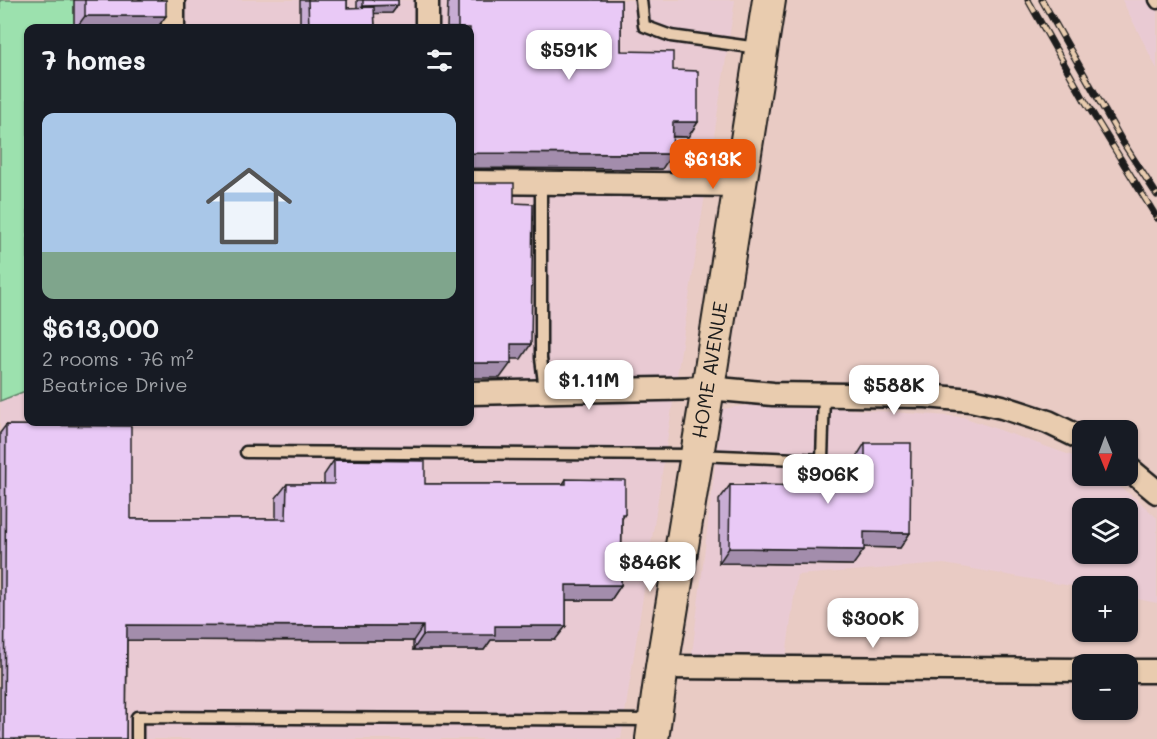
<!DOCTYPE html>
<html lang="en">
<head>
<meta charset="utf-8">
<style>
  body { margin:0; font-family:Mali,sans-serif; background:#20242c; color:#f1f3f6; height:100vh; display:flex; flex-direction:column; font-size:22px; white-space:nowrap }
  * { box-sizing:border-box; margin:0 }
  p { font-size:20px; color:#9ea1a6 }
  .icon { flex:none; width:33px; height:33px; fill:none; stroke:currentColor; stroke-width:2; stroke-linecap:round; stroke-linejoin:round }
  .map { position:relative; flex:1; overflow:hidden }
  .side { position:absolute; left:24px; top:24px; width:450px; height:402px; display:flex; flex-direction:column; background:#171b24; border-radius:12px; box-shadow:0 2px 4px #0004 }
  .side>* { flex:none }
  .needle { width:39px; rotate:179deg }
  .fabs { position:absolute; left:1072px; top:420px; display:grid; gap:12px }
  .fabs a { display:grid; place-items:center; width:66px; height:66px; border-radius:12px; background:#171b24; box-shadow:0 2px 4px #0004; font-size:30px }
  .price { position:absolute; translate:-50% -51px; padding:0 14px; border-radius:12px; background:#fff; color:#222; font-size:20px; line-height:39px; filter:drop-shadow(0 2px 3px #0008) }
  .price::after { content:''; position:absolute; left:50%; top:36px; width:18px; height:14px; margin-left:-9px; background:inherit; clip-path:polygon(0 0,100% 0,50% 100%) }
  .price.on { background:#ea580c; color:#fff }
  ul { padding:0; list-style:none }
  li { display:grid; align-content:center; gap:12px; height:318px; padding:0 18px }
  li span { display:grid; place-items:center; height:186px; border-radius:12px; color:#555 }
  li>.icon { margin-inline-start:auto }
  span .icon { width:108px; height:108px; fill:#fffc; stroke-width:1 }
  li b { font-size:26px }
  h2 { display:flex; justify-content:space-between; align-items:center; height:72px; padding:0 18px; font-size:26px }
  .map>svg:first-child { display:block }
  .built { fill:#e9cad3; fill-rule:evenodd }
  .green { fill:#9ce1ae; stroke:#5c7e65; stroke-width:1.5 }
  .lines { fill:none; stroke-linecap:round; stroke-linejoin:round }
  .lane-casing { stroke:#1c1c1c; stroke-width:15 }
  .street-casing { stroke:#1c1c1c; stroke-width:27 }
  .secondary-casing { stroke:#1c1c1c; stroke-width:36 }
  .lane { stroke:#e9ccaf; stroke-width:10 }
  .street { stroke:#e9ccaf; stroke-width:22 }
  .secondary { stroke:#e9ccaf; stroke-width:32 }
  .rail-casing { stroke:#1c1c1c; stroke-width:7 }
  .rail { stroke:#e9ccaf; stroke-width:4.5; stroke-dasharray:14; stroke-linecap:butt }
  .wall { fill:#c8add4; stroke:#1c1c1c; stroke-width:1.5 }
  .shaded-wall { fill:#a38dac; stroke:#1c1c1c; stroke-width:1.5 }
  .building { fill:#e9c9f6; stroke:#1c1c1c; stroke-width:1.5 }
  .labels { text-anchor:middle; stroke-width:6; stroke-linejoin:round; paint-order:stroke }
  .street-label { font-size:20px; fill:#1c1c1c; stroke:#e9ccaf }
</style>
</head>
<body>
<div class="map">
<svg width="1157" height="739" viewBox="0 0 1157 739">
  <rect width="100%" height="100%" fill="#e9cbc4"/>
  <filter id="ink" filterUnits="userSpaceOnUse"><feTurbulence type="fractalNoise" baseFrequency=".0167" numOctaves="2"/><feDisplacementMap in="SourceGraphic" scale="12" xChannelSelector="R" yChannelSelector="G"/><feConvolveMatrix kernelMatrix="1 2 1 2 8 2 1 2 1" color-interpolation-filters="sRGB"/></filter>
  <g filter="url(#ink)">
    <g class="built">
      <path d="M0,0H735L621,739H0ZM28,28H470V422H28Z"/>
      <path d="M1122,0H1157V69Z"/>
      <path d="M763,403L963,417L1081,459L1083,461V476H1104L1138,500L1157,518V603L1128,597V586L1083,588L944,564L797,575L786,657L692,654L722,409ZM1083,508H1128V554H1083Z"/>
    </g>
    <path class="green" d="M0,0H76L84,28H28V390L0,401Z"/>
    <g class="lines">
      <defs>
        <g id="lane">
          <path d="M641,0L644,26L671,36L758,48"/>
          <path d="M1155,0L1157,3"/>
          <path d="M541,183V358L545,391"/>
          <path d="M246,452L697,455L822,460L824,395"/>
          <path d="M137,739V717L651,720"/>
        </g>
        <g id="street">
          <path d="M427,0V28"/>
          <path d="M173,28V0"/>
          <path d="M470,182L739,185"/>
          <path d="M470,393L708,388L773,394L926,396L971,400L1002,407L1048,422L1083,439"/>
          <path d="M1128,468L1157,492"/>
          <path d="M662,667L1083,670"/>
          <path d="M1128,671H1157"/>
        </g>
        <path id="secondary" d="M652,739L662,667L708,388L769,0"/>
      </defs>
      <use href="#lane" class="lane-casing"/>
      <use href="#street" class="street-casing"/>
      <use href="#secondary" class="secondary-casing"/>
      <use href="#lane" class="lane"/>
      <use href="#street" class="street"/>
      <use href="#secondary" class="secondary"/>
      <defs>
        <g id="rail">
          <path d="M1028,0L1085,101L1157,218"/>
          <path d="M1042,0L1122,141L1157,195"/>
        </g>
      </defs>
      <use href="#rail" class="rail-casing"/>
      <use href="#rail" class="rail"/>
    </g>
    <g class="wall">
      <path d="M74,0H166L157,28H74Z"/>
      <path d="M300,0H347V8H357V0H398V5L392,13H374L375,28H300Z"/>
      <path d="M448,0H621V51L673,70L698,122L688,137H673L662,169L470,168V28H447Z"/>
      <path d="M6,425L131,519H276V498L287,484H324V475L334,460L425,484H563L566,479L625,514L622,519L621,585L611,600H566V626L555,640H491L484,650H413V641L127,640L126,739H0V433Z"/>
      <path d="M865,443L910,533L900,548L864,547L853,565L719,563V500L730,485L811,486L812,474L822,459H855Z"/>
    </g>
    <g class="shaded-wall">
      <path d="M398,5L392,13L358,14L363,6Z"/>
      <path d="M85,16H166L157,28H76Z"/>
      <path d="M673,122H698L688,137L662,136Z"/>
      <path d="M470,153L672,154L662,169L470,168Z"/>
      <path d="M511,344H531L521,359H500Z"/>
      <path d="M470,363H511L500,378H470Z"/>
      <path d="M864,532L910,533L900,548L854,547Z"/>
      <path d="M729,548L864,550L853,565L719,563Z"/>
      <path d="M566,585H621L611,600H555Z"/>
      <path d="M127,625L423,626L413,641L117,640Z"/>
      <path d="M495,626H566L555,640H491L484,650H413L423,635Z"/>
    </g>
    <g class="building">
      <rect x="85" y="0" width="81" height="16"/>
      <path d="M308,0H347V8L374,7L375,28H309Z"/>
      <path d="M363,0H398V5L363,6Z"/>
      <path d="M458,0H621V51L673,52V70L698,71V122H673L672,154L470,153V28H458Z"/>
      <path d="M470,183H514V203L533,204L531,344H511V363H470Z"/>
      <path d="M6,425L131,426V519H286L287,484H334V460L425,461V484H566V479L625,480V514H622L621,585H566V626H495V635H423V626L127,625L126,739H4Z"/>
      <path d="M865,443H911L910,533L864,532V550L729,548L730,485L822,486V459H865Z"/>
    </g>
  </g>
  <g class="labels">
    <g class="street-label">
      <text transform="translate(710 370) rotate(-81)" y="7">HOME AVENUE</text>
    </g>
  </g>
</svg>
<div class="fabs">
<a><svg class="needle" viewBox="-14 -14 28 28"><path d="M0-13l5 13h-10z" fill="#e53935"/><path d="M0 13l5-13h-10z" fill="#9ea1a6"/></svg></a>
<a><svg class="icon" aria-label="layers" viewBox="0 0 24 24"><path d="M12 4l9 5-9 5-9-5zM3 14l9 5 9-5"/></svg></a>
<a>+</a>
<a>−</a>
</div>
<b class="price" style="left:569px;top:81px">$591K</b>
<b class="price on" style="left:713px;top:190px">$613K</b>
<b class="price" style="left:589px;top:411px">$1.11M</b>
<b class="price" style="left:894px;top:416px">$588K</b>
<b class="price" style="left:828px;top:505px">$906K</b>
<b class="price" style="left:650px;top:593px">$846K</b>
<b class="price" style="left:873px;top:649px">$300K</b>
<section class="side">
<h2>7 homes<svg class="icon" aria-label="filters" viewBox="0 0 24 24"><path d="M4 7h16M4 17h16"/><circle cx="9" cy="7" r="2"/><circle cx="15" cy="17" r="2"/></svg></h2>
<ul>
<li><span style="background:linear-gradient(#a9c7e8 75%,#7fa58c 0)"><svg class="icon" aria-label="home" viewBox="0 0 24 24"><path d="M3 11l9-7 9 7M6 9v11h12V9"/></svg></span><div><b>$613,000</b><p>2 rooms · 76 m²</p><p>Beatrice Drive</p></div></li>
</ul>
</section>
</div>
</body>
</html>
